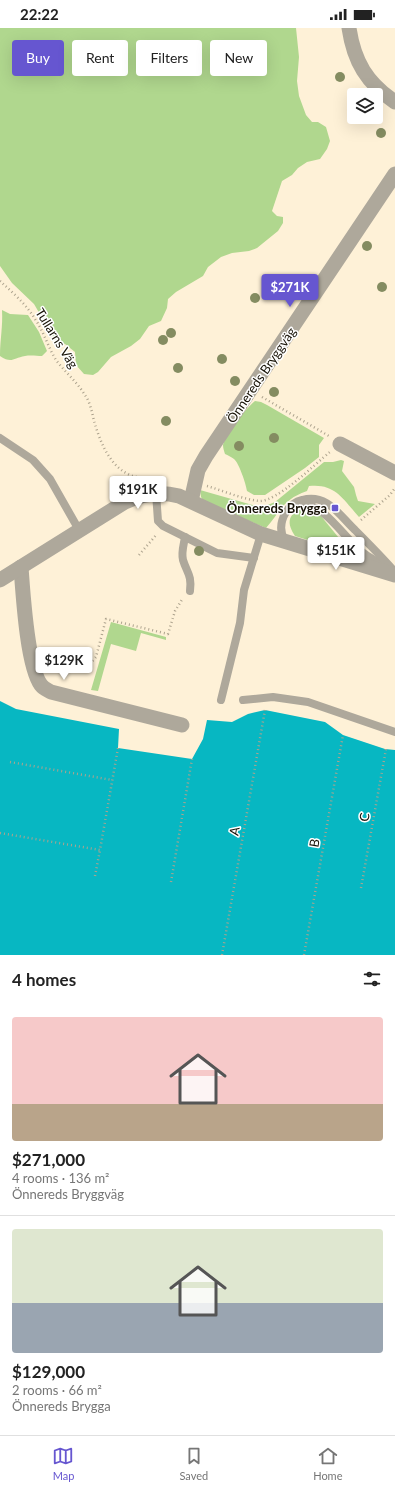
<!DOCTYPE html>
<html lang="en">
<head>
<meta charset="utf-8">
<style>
  body { margin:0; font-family:Lato,sans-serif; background:#f6f6f6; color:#222; height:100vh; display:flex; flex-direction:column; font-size:15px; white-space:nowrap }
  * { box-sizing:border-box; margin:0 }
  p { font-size:13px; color:#767676 }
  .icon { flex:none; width:22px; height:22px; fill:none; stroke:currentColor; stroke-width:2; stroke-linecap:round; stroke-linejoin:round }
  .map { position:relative; height:927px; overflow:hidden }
  .side { display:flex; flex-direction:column; background:#fff; flex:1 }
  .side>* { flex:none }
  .banner { position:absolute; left:12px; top:12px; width:371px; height:36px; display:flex; gap:8px }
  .controls { position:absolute; left:347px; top:60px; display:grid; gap:8px }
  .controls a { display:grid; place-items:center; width:36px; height:36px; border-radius:4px; background:#fff; box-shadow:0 4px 16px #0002; font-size:20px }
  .price { position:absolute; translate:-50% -34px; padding:0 9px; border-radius:4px; background:#fff; color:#222; font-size:13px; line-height:26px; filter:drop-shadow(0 1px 2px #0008) }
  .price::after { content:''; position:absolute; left:50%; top:24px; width:12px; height:9px; margin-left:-6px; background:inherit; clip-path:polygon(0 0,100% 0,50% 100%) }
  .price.selected { background:#6656d0; color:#fff }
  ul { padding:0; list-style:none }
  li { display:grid; align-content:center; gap:8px; height:212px; padding:0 12px }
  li+li { border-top:1px solid #e0e0e0 }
  li span { display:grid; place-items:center; height:124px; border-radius:4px; color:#555 }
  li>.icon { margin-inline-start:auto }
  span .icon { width:72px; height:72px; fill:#fffc; stroke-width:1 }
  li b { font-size:17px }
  h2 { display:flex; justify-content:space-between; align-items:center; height:48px; padding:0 12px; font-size:17px }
  .pill { padding:0 14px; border-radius:4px; background:#fff; box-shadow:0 4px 16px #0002; font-size:14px; line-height:36px }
  .pill.selected { background:#6656d0; color:#fff }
  .status { display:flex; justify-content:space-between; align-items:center; height:28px; padding:0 20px; background:#fff; direction:ltr }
  .status svg { height:11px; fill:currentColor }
  .menu { display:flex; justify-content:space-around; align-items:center; height:56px; border-top:1px solid #e0e0e0; background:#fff; font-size:11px; color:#767676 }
  .menu a { display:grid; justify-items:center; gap:2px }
  .menu .selected { color:#6656d0 }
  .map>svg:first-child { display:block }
  .green { fill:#b0d78e }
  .water { fill:#07b7c2 }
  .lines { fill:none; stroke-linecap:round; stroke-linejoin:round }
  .path { stroke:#ada38e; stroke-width:2.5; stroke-dasharray:1 3; stroke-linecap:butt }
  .service { stroke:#aea89b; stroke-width:8 }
  .minor { stroke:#aea89b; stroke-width:15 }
  .tree { fill:#848c61 }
  .poi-dot { fill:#6656d0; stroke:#fff; stroke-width:1.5 }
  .labels { text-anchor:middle; stroke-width:3; stroke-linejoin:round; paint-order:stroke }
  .street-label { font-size:13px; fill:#171206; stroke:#fff }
  .poi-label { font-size:13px; font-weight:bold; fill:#171206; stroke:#fff; text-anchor:end }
</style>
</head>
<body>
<div class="status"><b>22:22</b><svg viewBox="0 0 49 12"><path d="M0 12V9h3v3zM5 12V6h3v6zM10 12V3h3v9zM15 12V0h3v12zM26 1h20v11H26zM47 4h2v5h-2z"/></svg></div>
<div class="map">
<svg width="395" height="927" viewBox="0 0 395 927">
  <rect width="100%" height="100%" fill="#fef1d7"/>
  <g class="green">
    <path d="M0,0H296L299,29L297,53L299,68L306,87L312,94H318L326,99L330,113L327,121L320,131L307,134L298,140L292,147L282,153L272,183L277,188L283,189V195L278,203L257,220L249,223L232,225L221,229L208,239L203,248L176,264L168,271L167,280L161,293L149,298L140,311L131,318L111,329L98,344L93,347L84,346L76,337L75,324L65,316L55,312L34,276L12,255L0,238Z"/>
    <path d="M2,282L10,286L28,287L39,304L47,323L42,328C37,328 31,327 25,328C13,330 12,336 0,328C0,312 3,298 2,282Z"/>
    <path d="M255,373L261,374L267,377L324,410L319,417V429L305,440L265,467H254L247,463C246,456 239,435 234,431C231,429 228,427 225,426C224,423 223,420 223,417C226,406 246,380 255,373Z"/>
    <path d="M341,432L344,433L342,443L354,459L356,467L358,473L375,476L359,489C343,471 335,455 309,458L307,463C282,472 282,482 266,500L204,474L201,469L200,462L256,478H265L275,474L324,434H333Z"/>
    <path d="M301,481H309L321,488L352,526L295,508C287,496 287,487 301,481Z"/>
    <path d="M111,594L166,609V612L141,605L136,623L111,616L98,663L91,662Z"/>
  </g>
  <path class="water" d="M0,673L16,681L119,701L118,720L192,731L203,711L207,692L232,694L248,686L265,682L325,694L343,707L385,721L395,722V927H0Z"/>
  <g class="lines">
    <g class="path">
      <path d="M0,253C12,264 26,276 35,291C44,304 48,319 56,332C65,344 77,354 85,367C90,374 92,384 94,393C100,413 109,438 130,447C137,450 144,450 151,450"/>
      <path d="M262,369L329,408"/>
      <path d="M207,458C224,463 242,471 259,473C277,474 315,436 330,424"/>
      <path d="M361,492L390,467L395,460"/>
      <path d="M139,527L157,506"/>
      <path d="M90,636L96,629L106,591L168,606L175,583L183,570"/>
      <path d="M10,734L112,752"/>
      <path d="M0,805L100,822L118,720"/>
      <path d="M95,848L100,822"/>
      <path d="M171,854L192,731"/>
      <path d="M361,860L386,721"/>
      <path d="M222,927L265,682"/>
      <path d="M304,927L343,707"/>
    </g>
    <g class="service">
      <path d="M0,410L33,432L50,451L79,502"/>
      <path d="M156,465L158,493L163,498L217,525L254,530"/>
      <path d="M299,474C327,478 342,508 362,524C370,530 378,534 386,540"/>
      <path d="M185,509C184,516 181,524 183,532C187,545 192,547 190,563"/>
      <path d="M285,513C279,503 280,494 286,484C289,478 296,473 302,472C327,465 339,487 355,502C368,515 382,529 395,544"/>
      <path d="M221,672L240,595L244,562L261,506"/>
      <path d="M243,672L273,669L308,674L395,704"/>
    </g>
    <g class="minor">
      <path d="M349,0C354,34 367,55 395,74"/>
      <path d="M340,416L395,445"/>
      <path d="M191,473L198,442L206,428L395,146"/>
      <path d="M21,539C23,565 27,638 41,657C44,661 48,662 51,664L182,697"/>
      <path d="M0,552L125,474C143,465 160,463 179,468L261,506L395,547"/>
    </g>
  </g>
  <g class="tree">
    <circle cx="340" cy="49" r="5"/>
    <circle cx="381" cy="105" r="5"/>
    <circle cx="367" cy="218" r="5"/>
    <circle cx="382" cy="259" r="5"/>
    <circle cx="295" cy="263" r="5"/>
    <circle cx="255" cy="270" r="5"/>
    <circle cx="171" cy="305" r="5"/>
    <circle cx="163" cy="312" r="5"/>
    <circle cx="222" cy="331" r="5"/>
    <circle cx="178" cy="340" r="5"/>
    <circle cx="235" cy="353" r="5"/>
    <circle cx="274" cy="364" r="5"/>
    <circle cx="166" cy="393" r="5"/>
    <circle cx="274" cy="410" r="5"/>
    <circle cx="239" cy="418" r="5"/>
    <circle cx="199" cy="523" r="5"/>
  </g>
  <rect class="poi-dot" x="331" y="476" width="8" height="8" rx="2"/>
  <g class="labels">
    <g class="street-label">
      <text transform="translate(57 310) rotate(58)" y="5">Tullarns Väg</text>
      <text transform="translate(261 347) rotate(-56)" y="5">Önnereds Bryggväg</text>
      <text transform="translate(364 789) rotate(-80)" y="5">C</text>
      <text transform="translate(234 803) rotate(-80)" y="5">A</text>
      <text transform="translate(314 815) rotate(-80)" y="5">B</text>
    </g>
    <g class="poi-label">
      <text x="327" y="485">Önnereds Brygga</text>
    </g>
  </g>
</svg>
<div class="controls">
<a><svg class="icon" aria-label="layers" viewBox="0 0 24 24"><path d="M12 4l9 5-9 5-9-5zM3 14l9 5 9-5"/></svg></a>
</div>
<b class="price selected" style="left:290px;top:280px">$271K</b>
<b class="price" style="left:138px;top:482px">$191K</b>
<b class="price" style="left:336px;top:543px">$151K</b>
<b class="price" style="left:64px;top:653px">$129K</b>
<div class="banner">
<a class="pill selected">Buy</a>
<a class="pill">Rent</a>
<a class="pill">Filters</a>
<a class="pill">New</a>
</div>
</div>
<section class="side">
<h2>4 homes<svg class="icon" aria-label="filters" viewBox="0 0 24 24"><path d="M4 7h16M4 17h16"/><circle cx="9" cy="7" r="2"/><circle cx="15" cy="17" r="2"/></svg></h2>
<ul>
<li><span style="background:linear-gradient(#f6c9c9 70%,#b9a48a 0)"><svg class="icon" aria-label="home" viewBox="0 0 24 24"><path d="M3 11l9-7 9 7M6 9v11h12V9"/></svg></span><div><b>$271,000</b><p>4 rooms · 136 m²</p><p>Önnereds Bryggväg</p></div></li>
<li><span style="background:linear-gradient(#dfe7d0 60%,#9aa5b1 0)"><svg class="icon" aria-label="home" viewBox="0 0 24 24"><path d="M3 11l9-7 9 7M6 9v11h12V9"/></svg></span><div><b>$129,000</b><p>2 rooms · 66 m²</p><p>Önnereds Brygga</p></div></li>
</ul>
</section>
<nav class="menu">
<a class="selected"><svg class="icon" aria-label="map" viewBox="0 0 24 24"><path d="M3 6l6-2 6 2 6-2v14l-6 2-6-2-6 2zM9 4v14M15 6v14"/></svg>Map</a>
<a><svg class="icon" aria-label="saved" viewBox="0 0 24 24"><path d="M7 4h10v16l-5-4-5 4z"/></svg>Saved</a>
<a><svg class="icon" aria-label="home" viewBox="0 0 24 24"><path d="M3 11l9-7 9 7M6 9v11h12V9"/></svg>Home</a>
</nav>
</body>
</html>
